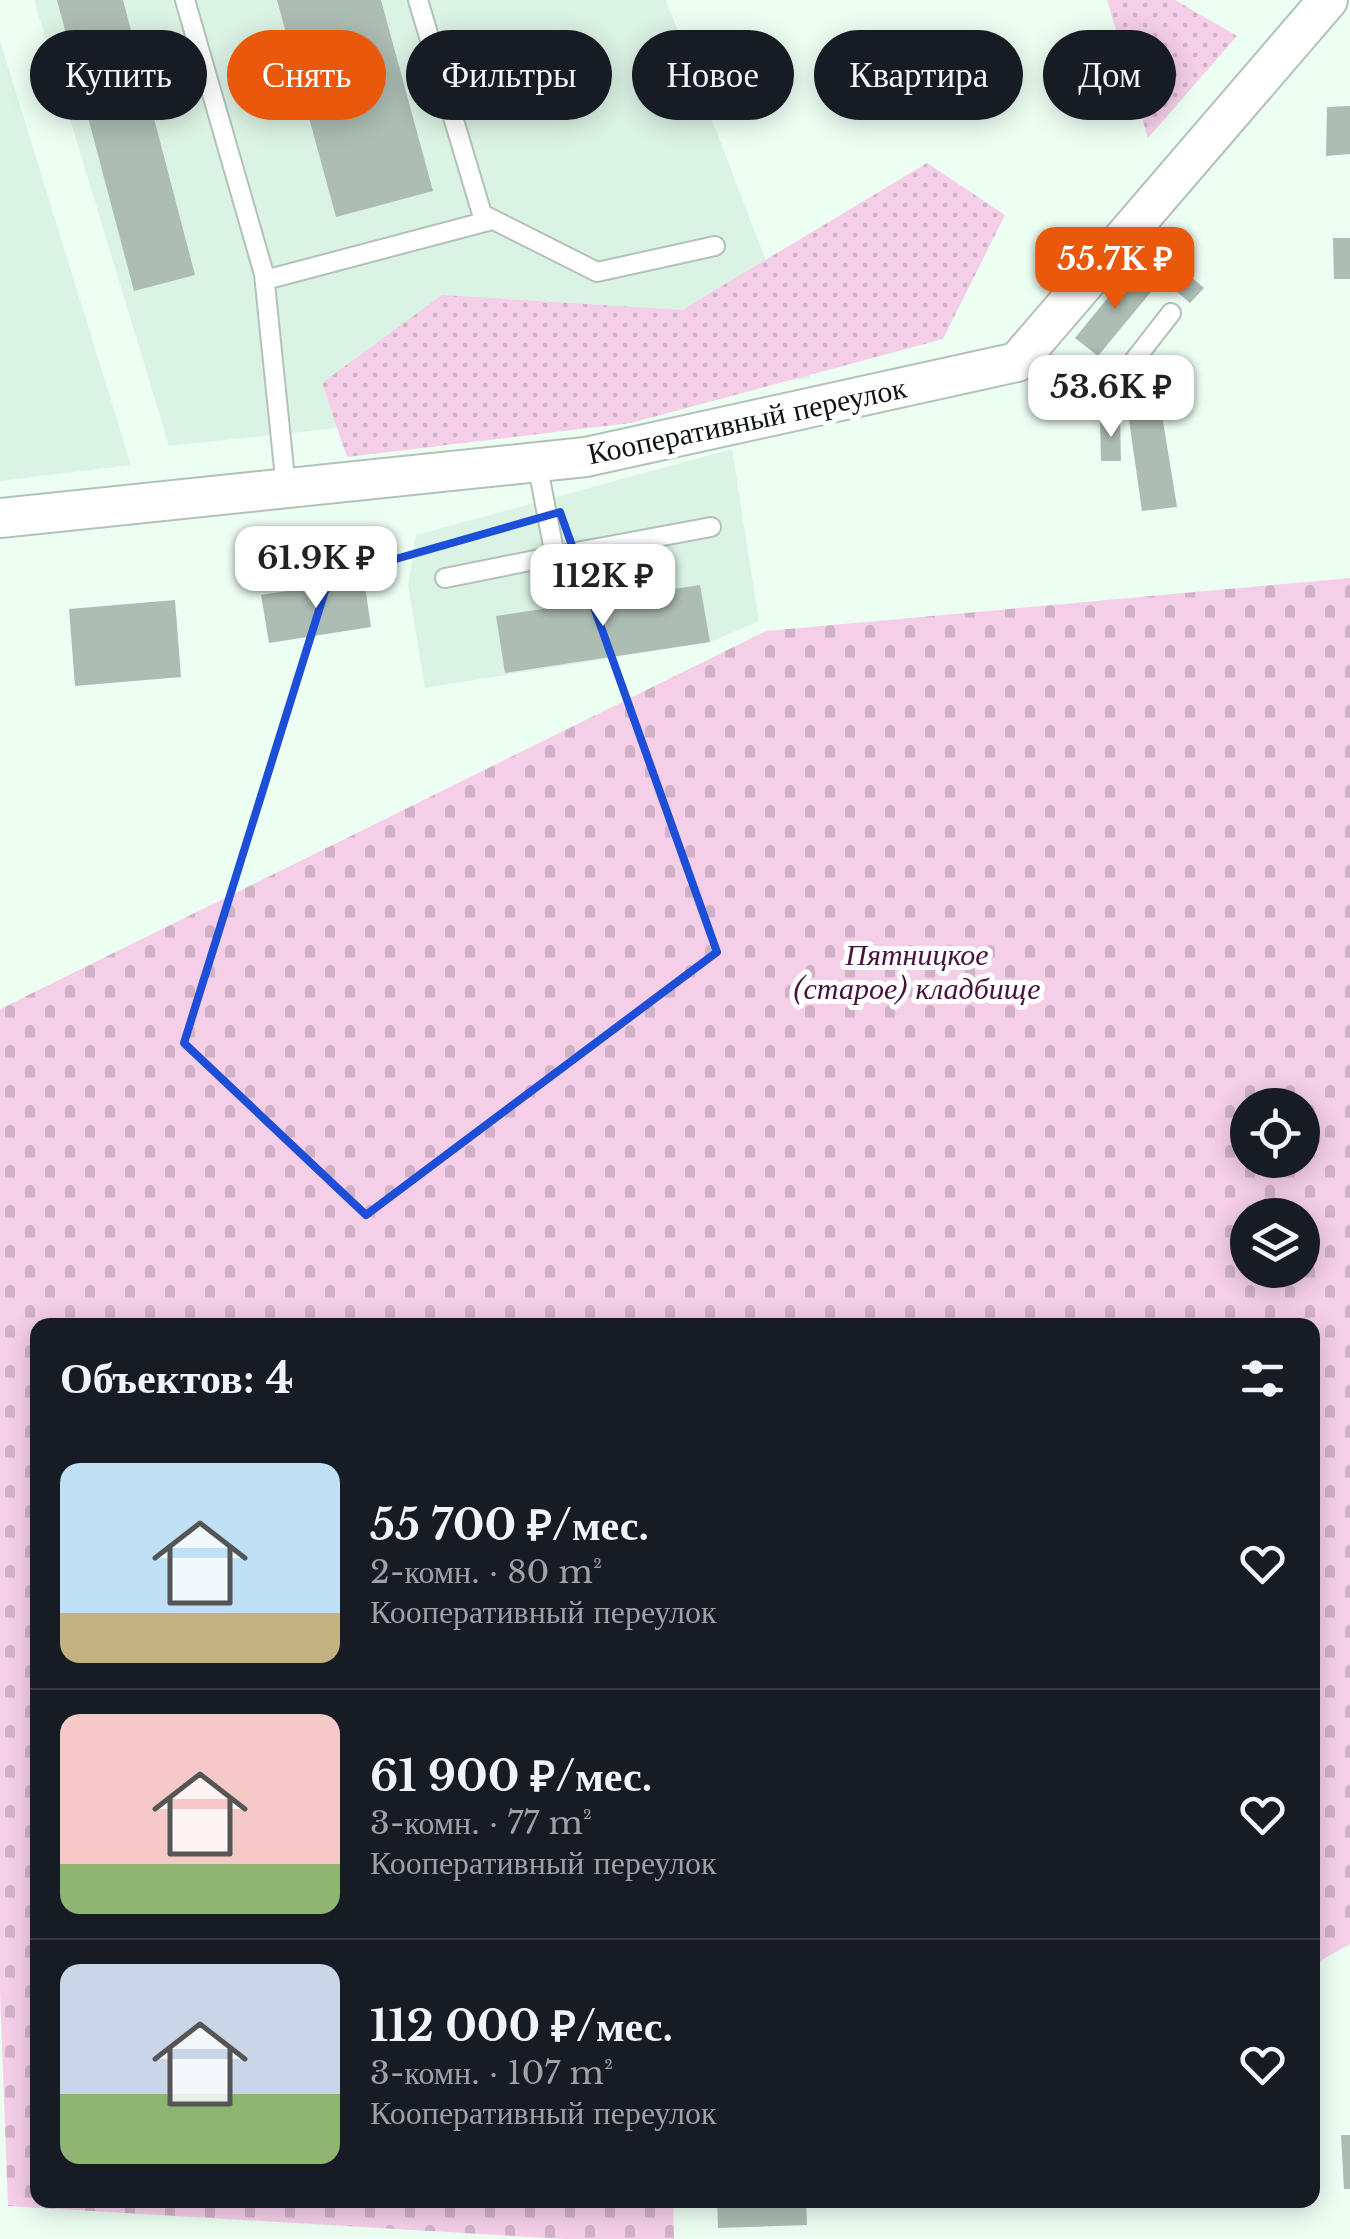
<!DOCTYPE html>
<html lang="ru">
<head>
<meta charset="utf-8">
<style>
  body { margin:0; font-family:"Libre Baskerville",serif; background:#20242c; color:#f1f3f6; height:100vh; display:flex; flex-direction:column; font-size:38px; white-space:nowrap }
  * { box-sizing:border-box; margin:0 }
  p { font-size:32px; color:#9ea1a6 }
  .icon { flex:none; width:55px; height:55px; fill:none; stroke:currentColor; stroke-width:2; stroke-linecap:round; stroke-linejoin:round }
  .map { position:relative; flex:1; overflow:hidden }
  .panel { position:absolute; left:30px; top:1318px; width:1290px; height:890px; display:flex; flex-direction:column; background:#171b24; border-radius:20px; box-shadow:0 5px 25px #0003 }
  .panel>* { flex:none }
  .top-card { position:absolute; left:30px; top:30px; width:1290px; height:90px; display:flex; gap:20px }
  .controls { position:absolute; left:1230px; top:1088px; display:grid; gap:20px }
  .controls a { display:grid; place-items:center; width:90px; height:90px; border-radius:50%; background:#171b24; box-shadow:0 5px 25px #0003; font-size:50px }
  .price { position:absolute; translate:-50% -85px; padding:0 22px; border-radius:20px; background:#fff; color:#222; font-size:32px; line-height:65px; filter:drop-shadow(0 2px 5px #0008) }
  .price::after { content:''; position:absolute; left:50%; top:60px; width:30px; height:22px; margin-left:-15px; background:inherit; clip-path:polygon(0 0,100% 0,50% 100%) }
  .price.selected { background:#ea580c; color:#fff }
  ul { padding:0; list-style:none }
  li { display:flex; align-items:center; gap:30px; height:250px; padding:0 30px }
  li+li { border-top:2px solid #363941 }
  li span { display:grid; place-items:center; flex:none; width:280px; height:200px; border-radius:20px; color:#555 }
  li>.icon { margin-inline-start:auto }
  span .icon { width:120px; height:120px; fill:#fffc; stroke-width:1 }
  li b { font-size:42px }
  h2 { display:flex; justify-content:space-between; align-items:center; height:120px; padding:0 30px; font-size:42px }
  .pill { padding:0 35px; border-radius:45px; background:#171b24; box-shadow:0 5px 25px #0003; font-size:35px; line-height:90px }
  .pill.selected { background:#ea580c; color:#fff }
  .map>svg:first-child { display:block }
  .built { fill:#dbf3e4 }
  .grass { fill:url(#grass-dots) }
  .cemetery { fill:url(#cemetery-stones); fill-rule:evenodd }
  .building { fill:#adbdb3 }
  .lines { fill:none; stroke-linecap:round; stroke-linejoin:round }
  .service-casing { stroke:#b2c2b8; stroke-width:22 }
  .minor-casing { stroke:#b2c2b8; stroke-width:42 }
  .service { stroke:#fff; stroke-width:18 }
  .minor { stroke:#fff; stroke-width:38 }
  .marked { fill:none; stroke:#1d4ed8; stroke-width:8; stroke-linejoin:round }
  .labels { text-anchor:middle; stroke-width:10; stroke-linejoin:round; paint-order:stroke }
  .street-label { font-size:30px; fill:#0f1511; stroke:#fff }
  .park-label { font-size:30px; font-style:italic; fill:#48123b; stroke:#fff }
</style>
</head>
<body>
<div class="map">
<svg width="1350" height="2239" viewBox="0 0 1350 2239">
  <defs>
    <pattern id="grass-dots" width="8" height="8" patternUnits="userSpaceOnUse" patternTransform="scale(2.5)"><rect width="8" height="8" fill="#f5cfe8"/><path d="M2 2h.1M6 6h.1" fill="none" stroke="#d1b1c6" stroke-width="1.8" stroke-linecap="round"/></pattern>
    <pattern id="cemetery-stones" width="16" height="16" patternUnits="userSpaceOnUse" patternTransform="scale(2.5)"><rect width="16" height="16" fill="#f5cfe8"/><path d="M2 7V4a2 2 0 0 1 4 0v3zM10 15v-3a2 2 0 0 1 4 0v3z" fill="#d1b1c6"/></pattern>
  </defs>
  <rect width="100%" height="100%" fill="#edfef3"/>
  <g class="built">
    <path d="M34,0H666L811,378L169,446Z"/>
    <path d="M0,41L131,465L0,481Z"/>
    <path d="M732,449L759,621L710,642L425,688L408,585L416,535Z"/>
  </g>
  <g class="grass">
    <path d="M1107,0H1175L1237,36L1148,138Z"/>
    <path d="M927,163L1005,215L943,339L631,423L347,457L322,383L442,295L682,310Z"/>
  </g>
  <path class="cemetery" d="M1350,578V1944L1313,1965L1312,1325H38V2200H673L674,2239H564L8,2206L0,1993V1009L766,631ZM1248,1105H1302V1160H1248ZM1248,1215H1302V1270H1248Z"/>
  <g class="building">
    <path d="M57,0H123L195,275L134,291Z"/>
    <path d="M277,0H381L433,191L336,217Z"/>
    <path d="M1350,106V154L1326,156L1327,107Z"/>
    <path d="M1333,238H1350V279H1334Z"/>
    <path d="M1177,265L1204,288L1190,303L1164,281Z"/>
    <path d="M1132,268L1155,287L1098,356L1075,338Z"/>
    <path d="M1162,415L1177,507L1142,511L1129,420Z"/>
    <path d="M1120,418L1121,461H1101L1100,419Z"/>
    <path d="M364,579L371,627L269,643L261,595Z"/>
    <path d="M700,585L710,642L505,673L496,616Z"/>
    <path d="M175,600L181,677L75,686L69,609Z"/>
    <path d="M1341,2135H1350V2189H1344Z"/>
    <path d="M717,2200H806L807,2225L718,2228Z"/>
  </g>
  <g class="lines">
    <defs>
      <g id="service">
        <path d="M185,0L264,274L286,488"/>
        <path d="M418,0L482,214L597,272L715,246"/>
        <path d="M265,280L492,220"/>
        <path d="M1018,362L1080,373L1129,367L1171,313"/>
        <path d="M537,463L555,556L711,527"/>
        <path d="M445,578L555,556"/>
      </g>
      <path id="minor" d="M0,518L586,457L1017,362L1328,0"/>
    </defs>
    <use href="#service" class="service-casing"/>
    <use href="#minor" class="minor-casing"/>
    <use href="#service" class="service"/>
    <use href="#minor" class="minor"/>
  </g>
  <path class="marked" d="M560,512L717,952L366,1215L184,1043L329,578Z"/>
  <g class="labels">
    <g class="street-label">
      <text transform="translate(747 421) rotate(-12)" y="10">Кооперативный переулок</text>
    </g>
    <g class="park-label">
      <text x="917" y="965">Пятницкое<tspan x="917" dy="34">(старое) кладбище</tspan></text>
    </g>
  </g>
</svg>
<div class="controls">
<a><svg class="icon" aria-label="locate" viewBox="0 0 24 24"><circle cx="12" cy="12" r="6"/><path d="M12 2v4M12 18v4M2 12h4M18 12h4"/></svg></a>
<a><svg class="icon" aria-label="layers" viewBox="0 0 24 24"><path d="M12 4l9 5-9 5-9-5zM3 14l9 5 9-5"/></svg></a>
</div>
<b class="price selected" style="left:1115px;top:312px">55.7K ₽</b>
<b class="price" style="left:1111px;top:440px">53.6K ₽</b>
<b class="price" style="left:316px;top:611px">61.9K ₽</b>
<b class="price" style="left:603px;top:629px">112K ₽</b>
<div class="top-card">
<a class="pill">Купить</a>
<a class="pill selected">Снять</a>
<a class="pill">Фильтры</a>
<a class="pill">Новое</a>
<a class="pill">Квартира</a>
<a class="pill">Дом</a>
</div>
<section class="panel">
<h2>Объектов: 4<svg class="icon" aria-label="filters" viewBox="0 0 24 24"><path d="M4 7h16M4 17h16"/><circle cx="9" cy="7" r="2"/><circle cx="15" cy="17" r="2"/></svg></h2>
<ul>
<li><span style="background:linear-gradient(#bfe0f5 75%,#c2b280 0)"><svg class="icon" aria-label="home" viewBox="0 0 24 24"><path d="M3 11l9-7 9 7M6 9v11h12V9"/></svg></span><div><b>55 700 ₽/мес.</b><p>2-комн. · 80 m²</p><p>Кооперативный переулок</p></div><svg class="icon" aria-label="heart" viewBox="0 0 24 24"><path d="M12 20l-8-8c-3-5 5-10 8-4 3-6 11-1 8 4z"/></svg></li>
<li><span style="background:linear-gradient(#f6c9c9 75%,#8fb573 0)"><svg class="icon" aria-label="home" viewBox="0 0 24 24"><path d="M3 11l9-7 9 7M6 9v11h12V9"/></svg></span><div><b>61 900 ₽/мес.</b><p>3-комн. · 77 m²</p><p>Кооперативный переулок</p></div><svg class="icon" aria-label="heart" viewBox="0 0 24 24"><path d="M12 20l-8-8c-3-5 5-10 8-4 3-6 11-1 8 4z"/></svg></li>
<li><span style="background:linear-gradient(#c9d6e8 65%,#8fb573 0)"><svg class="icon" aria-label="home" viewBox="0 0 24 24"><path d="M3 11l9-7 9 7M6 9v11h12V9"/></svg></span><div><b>112 000 ₽/мес.</b><p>3-комн. · 107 m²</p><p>Кооперативный переулок</p></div><svg class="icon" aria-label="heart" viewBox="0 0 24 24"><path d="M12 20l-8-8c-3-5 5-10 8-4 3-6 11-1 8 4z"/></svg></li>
</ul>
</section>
</div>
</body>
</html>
